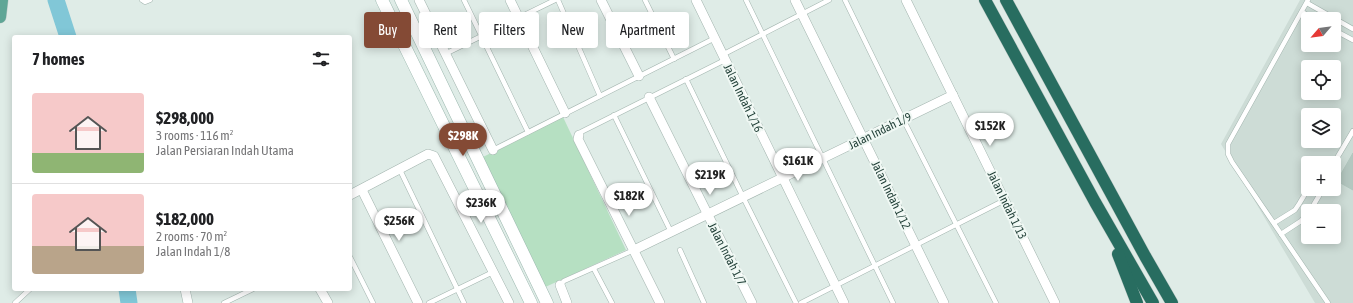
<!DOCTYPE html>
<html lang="en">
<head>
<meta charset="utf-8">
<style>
  body { margin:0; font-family:"Asap Condensed",sans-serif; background:#f6f6f6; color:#202124; height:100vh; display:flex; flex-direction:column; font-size:15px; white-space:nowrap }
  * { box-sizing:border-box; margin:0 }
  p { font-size:13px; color:#757577 }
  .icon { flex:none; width:22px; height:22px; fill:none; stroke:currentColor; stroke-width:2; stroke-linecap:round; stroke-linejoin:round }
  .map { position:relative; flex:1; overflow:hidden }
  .drawer { position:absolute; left:12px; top:35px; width:340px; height:256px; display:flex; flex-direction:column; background:#fff; border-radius:4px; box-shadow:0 2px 10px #0003 }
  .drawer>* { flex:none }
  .banner { position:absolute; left:364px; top:12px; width:380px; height:36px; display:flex; gap:8px }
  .needle { width:26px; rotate:242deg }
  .buttons { position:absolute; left:1301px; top:12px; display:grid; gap:8px }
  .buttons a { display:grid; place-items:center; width:40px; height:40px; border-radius:4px; background:#fff; box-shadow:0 2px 10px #0003; font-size:20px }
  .price { position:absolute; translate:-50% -34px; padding:0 9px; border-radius:14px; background:#fff; color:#222; font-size:13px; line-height:26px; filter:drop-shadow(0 1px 2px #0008) }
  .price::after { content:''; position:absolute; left:50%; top:24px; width:12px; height:9px; margin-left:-6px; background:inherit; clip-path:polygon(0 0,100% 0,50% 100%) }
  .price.current { background:#844a35; color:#fff }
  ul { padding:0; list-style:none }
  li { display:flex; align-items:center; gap:12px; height:100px; padding:0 20px }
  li+li { border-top:1px solid #e0e0e0 }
  li span { display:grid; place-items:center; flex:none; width:112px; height:80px; border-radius:4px; color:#555 }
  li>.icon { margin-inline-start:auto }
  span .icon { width:48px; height:48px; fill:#fffc; stroke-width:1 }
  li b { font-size:17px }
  h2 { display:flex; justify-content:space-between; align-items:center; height:48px; padding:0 20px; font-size:17px }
  .chip { padding:0 14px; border-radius:4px; background:#fff; box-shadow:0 2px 10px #0003; font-size:14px; line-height:36px }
  .chip.current { background:#844a35; color:#fff }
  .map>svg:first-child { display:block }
  .built { fill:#cddcd6; fill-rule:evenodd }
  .green { fill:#b6e0c2 }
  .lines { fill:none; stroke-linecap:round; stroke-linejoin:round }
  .river { stroke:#81c7d7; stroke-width:17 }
  .building { fill:#b4c7c0; stroke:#b1c6be }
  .service-casing { stroke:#a2b4ae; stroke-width:5.5 }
  .minor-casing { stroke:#a2b4ae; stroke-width:10 }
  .secondary-casing { stroke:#9db9b0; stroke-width:13 }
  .primary-casing { stroke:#c0c9c7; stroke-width:13 }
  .motorway-casing { stroke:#c0c9c7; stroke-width:13 }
  .service { stroke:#fff; stroke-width:4.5 }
  .minor { stroke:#fff; stroke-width:9 }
  .secondary { stroke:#fff; stroke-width:12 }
  .primary { stroke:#5fa696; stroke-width:12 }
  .motorway { stroke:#286d60; stroke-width:12 }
  .labels { text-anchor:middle; stroke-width:4; stroke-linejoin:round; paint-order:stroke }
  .street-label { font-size:12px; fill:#1f3e36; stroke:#f0f8f4 }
</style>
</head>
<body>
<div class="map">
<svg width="1353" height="303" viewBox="0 0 1353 303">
  <rect width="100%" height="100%" fill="#dfece7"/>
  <path class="built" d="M1300,0H1353V303H1315L1221,144ZM1308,19H1334V45H1308ZM1308,67H1334V93H1308ZM1308,115H1334V141H1308ZM1308,163H1334V189H1308ZM1308,211H1334V237H1308Z"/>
  <path class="green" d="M563,117L626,250L541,289L477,160Z"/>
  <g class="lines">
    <g class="river">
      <path d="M56,0L68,37"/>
      <path d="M127,289L129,303"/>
    </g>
  </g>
  <path class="building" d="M1353,153V190L1337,181Z"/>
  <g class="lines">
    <defs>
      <g id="service">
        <path d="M142,0L145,2L150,0"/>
        <path d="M464,0L528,132"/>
        <path d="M558,0L600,96"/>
        <path d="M645,0L674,59"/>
        <path d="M746,0L893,303"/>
        <path d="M845,0L903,119L996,303"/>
        <path d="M1308,0L1228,144V154L1232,162L1328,303"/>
        <path d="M1307,3L1353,29"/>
        <path d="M1302,12L1314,19"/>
        <path d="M1334,30L1353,40"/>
        <path d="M445,54L555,0"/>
        <path d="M722,55L829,0"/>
        <path d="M686,79L743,197L796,303"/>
        <path d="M614,115L671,232"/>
        <path d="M579,135L581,132L725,60"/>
        <path d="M493,150L715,38"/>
        <path d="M1334,163L1353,131"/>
        <path d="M400,170L464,303"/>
        <path d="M1310,211L1323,189"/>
        <path d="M1274,223L1295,210L1299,204L1308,189"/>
        <path d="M1281,234L1301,221L1308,213"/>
        <path d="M680,250L704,303"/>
        <path d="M350,257L373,303"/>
        <path d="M594,269L612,303"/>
        <path d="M560,285L564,281L634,250"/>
        <path d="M15,303L30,289"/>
        <path d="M224,303L253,289"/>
        <path d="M429,303L493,272"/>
        <path d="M801,303L1005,200"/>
      </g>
      <g id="minor">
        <path d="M419,0L493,150"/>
        <path d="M510,0L565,113"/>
        <path d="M601,0L639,76"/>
        <path d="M696,0L844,303"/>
        <path d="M795,0L944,303"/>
        <path d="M906,0L1055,303"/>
        <path d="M649,97L752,303"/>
        <path d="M579,135L578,139L660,303"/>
        <path d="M362,190L418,303"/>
        <path d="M350,195L428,154L434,156L509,303"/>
        <path d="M634,250L953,95"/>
        <path d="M560,285L567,303"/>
        <path d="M185,289L188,303"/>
        <path d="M320,289L328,303"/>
      </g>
      <g id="secondary">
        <path d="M382,0L531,303"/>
        <path d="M401,0L547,303"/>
      </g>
      <path id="primary" d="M0,17L2,0"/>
      <g id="motorway">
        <path d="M985,0L1095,202L1153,303"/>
        <path d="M1006,0L1145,256L1172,303"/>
        <path d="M1118,254L1137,303"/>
      </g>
    </defs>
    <use href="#service" class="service-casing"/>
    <use href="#minor" class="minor-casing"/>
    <use href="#secondary" class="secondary-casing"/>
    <use href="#primary" class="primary-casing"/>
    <use href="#motorway" class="motorway-casing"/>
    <use href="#service" class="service"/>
    <use href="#minor" class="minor"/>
    <use href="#secondary" class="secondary"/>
    <use href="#primary" class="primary"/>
    <use href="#motorway" class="motorway"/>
  </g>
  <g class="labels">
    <g class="street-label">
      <text transform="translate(743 98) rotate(64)" y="4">Jalan Indah 1/16</text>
      <text transform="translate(880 131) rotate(-26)" y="4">Jalan Indah 1/9</text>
      <text transform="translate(891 195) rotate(64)" y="4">Jalan Indah 1/12</text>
      <text transform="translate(1007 205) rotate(64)" y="4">Jalan Indah 1/13</text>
      <text transform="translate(727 254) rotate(63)" y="4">Jalan Indah 1/7</text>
    </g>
  </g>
</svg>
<div class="buttons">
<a><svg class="needle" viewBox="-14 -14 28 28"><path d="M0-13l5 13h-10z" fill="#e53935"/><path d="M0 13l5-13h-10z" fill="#757577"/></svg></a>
<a><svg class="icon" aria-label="locate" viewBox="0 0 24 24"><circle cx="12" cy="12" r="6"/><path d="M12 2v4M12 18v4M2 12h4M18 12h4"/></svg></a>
<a><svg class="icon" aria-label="layers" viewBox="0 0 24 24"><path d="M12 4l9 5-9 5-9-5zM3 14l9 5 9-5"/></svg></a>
<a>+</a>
<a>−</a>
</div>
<b class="price" style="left:990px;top:147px">$152K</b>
<b class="price current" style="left:463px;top:157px">$298K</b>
<b class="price" style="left:798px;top:182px">$161K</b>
<b class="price" style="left:710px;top:196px">$219K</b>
<b class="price" style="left:629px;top:217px">$182K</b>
<b class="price" style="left:481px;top:224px">$236K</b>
<b class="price" style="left:399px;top:242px">$256K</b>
<div class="banner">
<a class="chip current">Buy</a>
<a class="chip">Rent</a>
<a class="chip">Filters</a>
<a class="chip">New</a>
<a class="chip">Apartment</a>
</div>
<section class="drawer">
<h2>7 homes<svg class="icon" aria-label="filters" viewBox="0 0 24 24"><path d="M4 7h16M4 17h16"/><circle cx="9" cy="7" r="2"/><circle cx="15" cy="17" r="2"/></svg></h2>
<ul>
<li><span style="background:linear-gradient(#f6c9c9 75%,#8fb573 0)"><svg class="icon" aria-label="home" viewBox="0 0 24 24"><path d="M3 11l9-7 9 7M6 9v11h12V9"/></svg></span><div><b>$298,000</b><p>3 rooms · 116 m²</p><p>Jalan Persiaran Indah Utama</p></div></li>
<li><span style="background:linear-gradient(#f6c9c9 65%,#b9a48a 0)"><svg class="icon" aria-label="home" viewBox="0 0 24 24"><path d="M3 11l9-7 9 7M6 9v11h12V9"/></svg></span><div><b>$182,000</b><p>2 rooms · 70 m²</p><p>Jalan Indah 1/8</p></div></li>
</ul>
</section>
</div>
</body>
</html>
